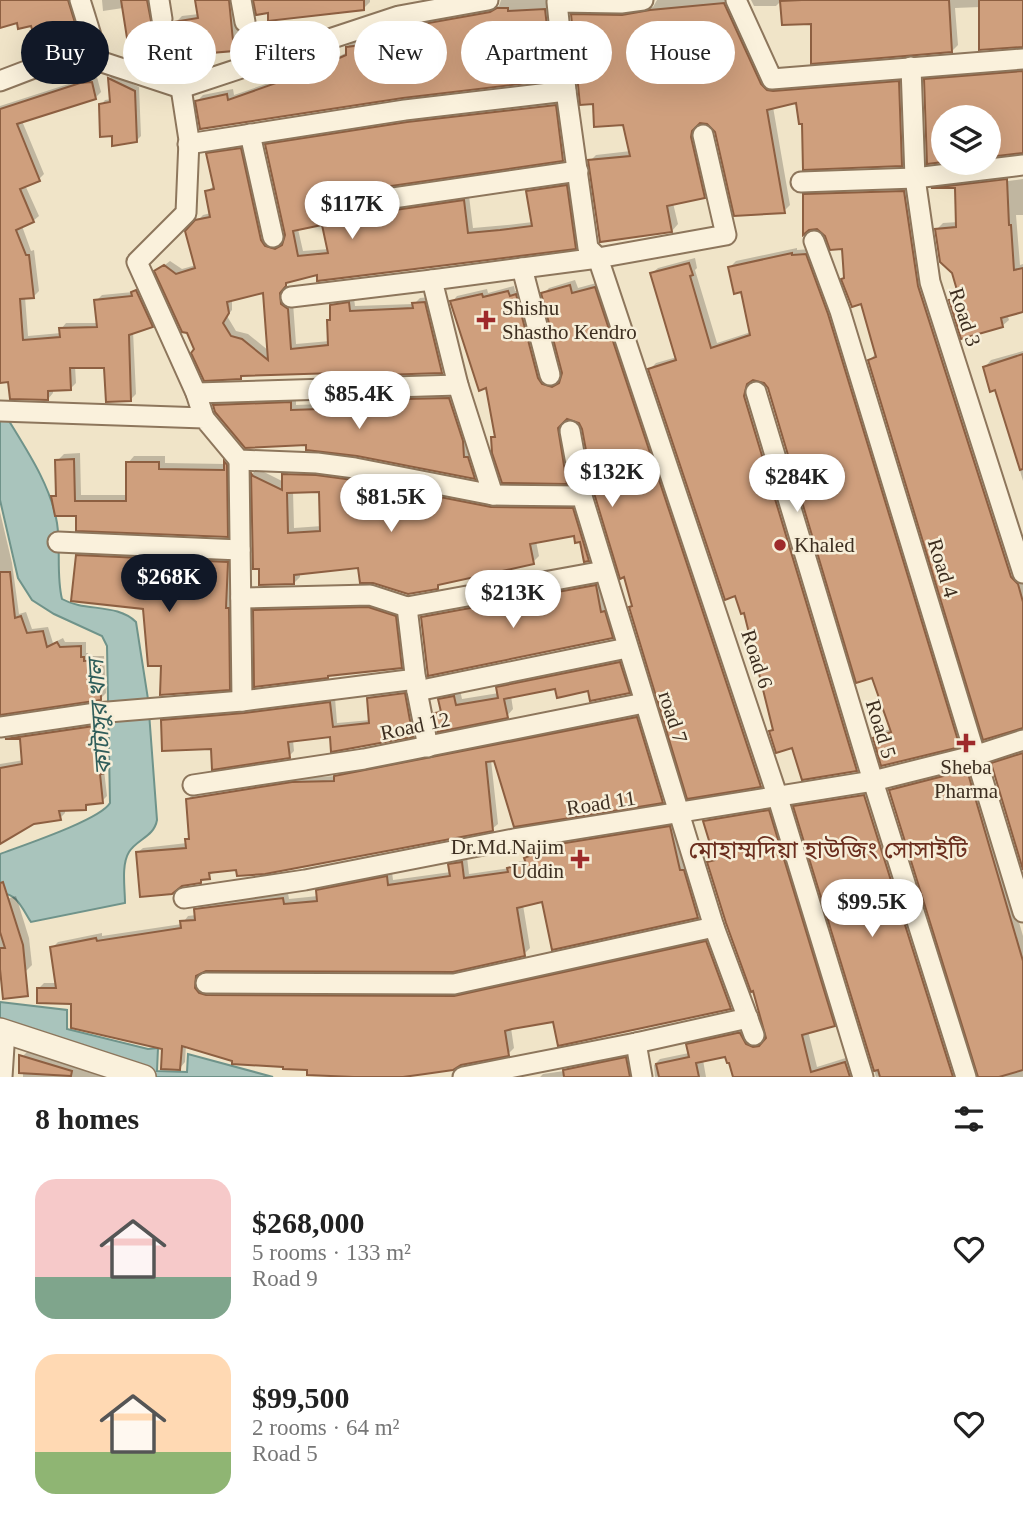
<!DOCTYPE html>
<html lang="en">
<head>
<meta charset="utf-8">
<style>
  body { margin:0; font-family:"Times New Roman","Noto Sans Bengali",serif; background:#f2f2f2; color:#222; height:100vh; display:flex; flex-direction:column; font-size:26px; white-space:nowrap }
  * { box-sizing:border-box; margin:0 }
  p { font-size:23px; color:#767676 }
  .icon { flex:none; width:38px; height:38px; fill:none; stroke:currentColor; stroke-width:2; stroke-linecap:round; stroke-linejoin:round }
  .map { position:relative; height:1077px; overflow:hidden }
  .details { display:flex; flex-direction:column; background:#fff; flex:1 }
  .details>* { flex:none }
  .hud { position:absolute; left:21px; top:21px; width:982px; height:63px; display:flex; gap:14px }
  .fabs { position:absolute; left:931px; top:105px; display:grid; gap:14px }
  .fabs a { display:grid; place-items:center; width:70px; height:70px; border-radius:50%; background:#fff; box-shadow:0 7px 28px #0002; font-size:35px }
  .price { position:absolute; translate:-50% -60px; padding:0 16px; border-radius:24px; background:#fff; color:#222; font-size:23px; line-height:46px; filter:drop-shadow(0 2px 4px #0008) }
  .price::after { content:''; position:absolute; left:50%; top:42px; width:21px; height:16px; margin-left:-10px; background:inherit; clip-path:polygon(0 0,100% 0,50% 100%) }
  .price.current { background:#111827; color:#fff }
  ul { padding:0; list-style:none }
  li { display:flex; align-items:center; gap:21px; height:175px; padding:0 35px }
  li span { display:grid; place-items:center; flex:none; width:196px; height:140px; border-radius:21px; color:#555 }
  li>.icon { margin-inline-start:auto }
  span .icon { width:84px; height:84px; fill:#fffc; stroke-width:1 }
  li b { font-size:30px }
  h2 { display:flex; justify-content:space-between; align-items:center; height:84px; padding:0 35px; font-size:30px }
  .pill { padding:0 24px; border-radius:32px; background:#fff; box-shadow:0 7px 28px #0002; font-size:24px; line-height:63px }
  .pill.current { background:#111827; color:#fff }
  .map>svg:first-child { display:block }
  .water { fill:#a9c4bc; stroke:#6f938a; stroke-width:2 }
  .shadow { fill:#0003; fill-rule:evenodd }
  .building { fill:#cf9f7d; stroke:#8d5f41; stroke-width:2; fill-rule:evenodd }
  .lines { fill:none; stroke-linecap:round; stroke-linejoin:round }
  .minor-casing { stroke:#8d765c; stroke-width:23 }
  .tertiary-casing { stroke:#8d765c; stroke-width:26 }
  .minor { stroke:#faf1dc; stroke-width:19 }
  .tertiary { stroke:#faf1dc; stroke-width:23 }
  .poi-dot { fill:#9e2a2b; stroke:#f7eed8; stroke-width:2.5 }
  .labels { text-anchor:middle; stroke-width:5; stroke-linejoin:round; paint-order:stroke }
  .poi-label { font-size:21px; fill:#3d2e20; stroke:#f7eed8; text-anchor:start }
  .street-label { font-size:21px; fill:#3d2e20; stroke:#f7eed8 }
  .water-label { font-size:23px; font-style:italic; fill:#2f5d5a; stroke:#f7eed8 }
  .quarter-label { font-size:24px; fill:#6b2e1e; stroke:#f7eed8 }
</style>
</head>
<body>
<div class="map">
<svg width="1023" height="1077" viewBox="0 0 1023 1077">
  <rect width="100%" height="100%" fill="#f0e4c8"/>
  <g class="water">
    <path d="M0,406C21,442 50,481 57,523C61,548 56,575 62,599C85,612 117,603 136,622L148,699L157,820C154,837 137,839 129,852C121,865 125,888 125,903L31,922C23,910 16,891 0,894V854C21,846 100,820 110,803L107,646L102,636L54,614L32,600L18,578L0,500Z"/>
    <path d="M0,1002L67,1010V1029L148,1049L158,1048L157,1071L187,1072L188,1054L273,1077H157L136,1072L0,1026Z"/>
  </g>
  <g class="shadow">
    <path d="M0,0H74L87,42L82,48L32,24L18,22L0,27Z"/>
    <path d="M102,0H153L159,21L172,26L182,16L199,14L197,0H235L239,43L233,49L217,51L211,59L188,62L182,70L144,53L123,8L103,11Z"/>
    <path d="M254,0H370V2L364,8L269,11Z"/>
    <path d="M501,0H551L558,72L552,79L403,96L197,101L203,95L233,89L234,95L318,66L348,52L347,47L354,41L379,38L386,30L411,25L414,22L499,6Z"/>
    <path d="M657,0H731L767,78L905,76L908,158L902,164L804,122L797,101L773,107L790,205L784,211L708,122L697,123L696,130L710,190L704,196L673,203L678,224L672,231L590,161L596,155L631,151L625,123L594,102L572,15L578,9L628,10L653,7Z"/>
    <path d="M751,0H781V1L776,6H754Z"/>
    <path d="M784,0H1023V45L980,7L955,8L958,45L952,51L813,22L782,2Z"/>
    <path d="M1023,66V151L989,155V117H943V160L928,162L925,80L932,74Z"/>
    <path d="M113,75L139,87L141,136L137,140L101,105L105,100L112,99L109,79Z"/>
    <path d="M97,77L101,92L95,98L22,121L44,174L39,179L25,185L39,216L33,221L22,226L31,251L34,250L39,291L34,296L25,297L28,336L61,333V329L66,323H98L96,301L102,295L133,292L138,287L157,321L152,326L133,331L136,394L131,399L106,366H75L76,383L71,388L53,389V393L48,399L10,380L0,381V106L87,78Z"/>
    <path d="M561,100L568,154L563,159L347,191L345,199L469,196L473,228L507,225L533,222L528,192L534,186L572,180L580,241L575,247L319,273L290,280L284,286L286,298L293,303L296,344L330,341L329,320L332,318V305L337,300L354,298L355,306L414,304L420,298L430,297L447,366L442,371L244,374L241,378L196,349L157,271L170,261L182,269L196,265L187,232L203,215L211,213L206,192L215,185L208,154L214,149L246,144L270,241L282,244L287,235L267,145L272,139L413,117ZM323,223L329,249L303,251L298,229ZM265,290L269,351L248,334L236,331L227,316L232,310V299Z"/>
    <path d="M1023,173V176L960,183V187L1023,179V215H1016L1020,265L1023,264V310L1007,314L1009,320L1002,326L951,301L960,294L937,229L943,223L958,222L956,187H935L939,183Z"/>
    <path d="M911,185L1023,575V726L870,360L876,353L862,302L845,277L844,248L805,195L812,188Z"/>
    <path d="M797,248V250L811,249L965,739L959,745L875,738L880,732L891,729L874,676L841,601L766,382L751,379L749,389L862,764L856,769L793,746L771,732L775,728L745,611L650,369L656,363L677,357L652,273L658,268L695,258L697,268L695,270L717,343L751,332L742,290L730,267L736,261Z"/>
    <path d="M575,280L578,288L600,282L766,779L760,785L689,797L631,607L634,604L580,421L567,417L563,421L572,476L567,482L492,438L497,434L488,386L452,302L457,296L487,289L488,293L514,286L515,291L522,290L547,379L559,382L564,373L543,294L549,288Z"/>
    <path d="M1023,351V481L996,388L985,367L991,360Z"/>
    <path d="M455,392L468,435L469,452H474L480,472L474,477L307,444L215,405L220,400L296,397V405L322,404L328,396Z"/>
    <path d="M80,453L81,495H128V463L134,456H165V463L226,464L232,456L234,529L227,535L77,515L53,497L58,491L57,461L64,454Z"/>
    <path d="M258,469L284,482V475L290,469L355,474V478L288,473V476L408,486L421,489L423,495L468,500L472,497L579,503L594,554L588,560L581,540L575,534L536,541L539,556L533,562L442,582L437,587L360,566L300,573V577L294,583L260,568H254L253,473ZM320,490L322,526L294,528L293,491Z"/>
    <path d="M0,512L12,563L19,614L26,612L32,629L48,627L53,643L63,638L65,642H86V653H88L89,656H104L106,693L100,699L0,713Z"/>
    <path d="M84,549L234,556L231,602H234L235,682L229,688L145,607L77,556Z"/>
    <path d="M603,579L619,630L612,637L422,618L429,611Z"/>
    <path d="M376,601L402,610L408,660L401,667L255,611L262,604Z"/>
    <path d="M627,656L635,685L629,692L556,687L511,696L513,709L507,716L436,713L442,707L440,700L447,693L460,690L462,699L499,693L498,688L505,681Z"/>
    <path d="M409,689L417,730L413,735H331L293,740L294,751L289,756L212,747L162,721L167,716L335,698L337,723L371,720L369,698L373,693Z"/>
    <path d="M642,712L668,796L662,801L495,759L491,760L498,824L492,829L214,872L200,881L137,853L143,848L187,843V840L191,836L187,800L193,794L299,778L336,776L341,771Z"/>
    <path d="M105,721L107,767L104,770L107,796L102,801L90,803L85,808L65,809V813L60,818L34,823L0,842V764L24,760L22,737H9L12,734Z"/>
    <path d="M1023,749V857L993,764L999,757Z"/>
    <path d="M973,765L1023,936V1077H979L891,790L897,784Z"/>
    <path d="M870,790L963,1077H876L795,807L801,801Z"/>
    <path d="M775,805L840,1018L834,1024L808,1031L817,1067L852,1056L860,1077H736L726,1055L703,1060L706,1077H655L654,1065L660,1059L689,1053L688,1045L694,1039L744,1028L758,1041H766L767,1031L709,863L716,856L705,821L711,815Z"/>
    <path d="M676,821L703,911L698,916L553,948L544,900L523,905L530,948L524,954L206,969L201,972L200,982L461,991L712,936L735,1002L730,1008L555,1020L511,1028L514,1048L508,1054L410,1074L411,1077H356L186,1045L185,1062L180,1068L163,1048L73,1002L39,988L44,983H57L52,948L58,942L102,933V936L182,924L188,916L196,915V910L201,904L288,893L289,899L318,896V891L324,885L392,872L393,880L451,872L450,865L456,859L467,857L469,874L510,868L514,863L526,860L531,854L530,850L536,844Z"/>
    <path d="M16,896L29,938L32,965L25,972L0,977V901Z"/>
    <path d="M27,1052L71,1063V1066L103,1077H23V1056Z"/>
    <path d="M632,1052L638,1077H540L543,1074L564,1071L571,1064Z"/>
  </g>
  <g class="building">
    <path d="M0,0H68L83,49H58L39,53L31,26L18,29L17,23L0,28Z"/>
    <path d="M121,0H147L152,26L163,31L170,28L174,22L198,18L195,0H229L234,51L211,53L212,61L181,64L183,72L175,73L144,63L143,55L130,57Z"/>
    <path d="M253,0H364V10L268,21V13L256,15Z"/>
    <path d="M802,0H949L952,52L811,64V24L782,25L780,1Z"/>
    <path d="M979,0H1023V47L979,50Z"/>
    <path d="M724,3L761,84L767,90L773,91L899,81L902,166L803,170L802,124H799L796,103L767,110L785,213L734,216L715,132L707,124L700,123L692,131L691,137L705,198L667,206L672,232L600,242L588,160L630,156L623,125L594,127L593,104L580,105L571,14L622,15L650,10Z"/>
    <path d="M497,8H508V11L545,9L553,80L403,98L200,129L195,101L227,94L228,100L310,71L346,55V47L378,43V36L394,31L406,30V27L490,12Z"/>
    <path d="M1023,71V153L989,157V117H982V114L943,116V162L927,164L924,79Z"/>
    <path d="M108,78L135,91L137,142L112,146V136L100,137L99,104L110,102Z"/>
    <path d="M92,82L96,99L17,124L40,181L20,189L34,222L16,230L26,255H29L34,298L20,299L23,340L60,337L59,328L97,327L94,300L132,296L131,292L136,290L153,327L129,335L131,401L106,402L104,368H70L71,390L48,391V400L10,399L8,382L0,383V109L80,83Z"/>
    <path d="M556,105L563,161L350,192L344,195L340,205L343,212L354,216L464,200L468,233L500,230L532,226L526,191L567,185L576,249L317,281V275L286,283V286L280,293L281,304L288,309L291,349L328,345L327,320H330V305L349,302L350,311L413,308L412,303L425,302L442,373L381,375V373H337L241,376V379L204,381L191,353L194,349L187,333L182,332L154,271L164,265L176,274L195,268L185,231L195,220L210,217L205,191L214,189L206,153L241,148L261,240L265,246L275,249L282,245L285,235L265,144L407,122ZM322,225L328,253L298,256L293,231ZM263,293L268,360L242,339L231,336L223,323L229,313L227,302Z"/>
    <path d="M1007,179L1009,225H1011L1014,270L1023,268V312L1001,318L1003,327L961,339L949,300L959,297L952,273L940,262L935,229L956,227L955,188H931Z"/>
    <path d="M904,191L918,286L1011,577L1018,584L1023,602V728L983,740L868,360L876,357L861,304L852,307L841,279L844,278L842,249L830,250L825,236L817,229L809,230L803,235V194Z"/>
    <path d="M792,253V255L806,254L828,314L960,747L881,766L873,738L891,732L872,678L856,683L768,388L764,383L753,380L747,384L744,396L857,771L802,780L792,748L776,753L769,731L773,730L744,613L741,614L735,596L725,600L648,369L676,360L650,273L689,263L693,275L690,276L711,348L750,335L741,292L734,294L728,267Z"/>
    <path d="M570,285L572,293L595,287L761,787L687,799L629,607L632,606L624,577L620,579L594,493L582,429L579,423L567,419L558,428L567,484L502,483L492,453L491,437H495L486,388L479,391L450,301L482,294L483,297L508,291L510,296L516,294L538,378L542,384L552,387L559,383L562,373L541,293Z"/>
    <path d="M1023,354V469L1020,470L995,390L990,392L983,367Z"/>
    <path d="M449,398L463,441L464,457H468L475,479L357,456L306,450V445L245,448L215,412L213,405L291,402V410L320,409V401Z"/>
    <path d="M74,459L75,501H126V462H159V469L224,470V461L227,465L228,537L76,531V516H55L51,496H56L55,460Z"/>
    <path d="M251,473L253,476L282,490V474L316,475L353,480L491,507L573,508L589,561L584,562L580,542L575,543L574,536L530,544L534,564L438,585V589L408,594L373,583H360L358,568L294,575V584L259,585V569H253ZM319,492L320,531L288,533L287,493Z"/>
    <path d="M76,555L228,562L226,608H229L230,690L160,695L161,666H148L143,609L71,601Z"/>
    <path d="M0,572H10L15,618L21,616L27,633L43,631L47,647L57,642L60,647L81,646V657H84V661L100,660L101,700L0,715Z"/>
    <path d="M596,585L601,612L605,611L613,638L428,676L421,617Z"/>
    <path d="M368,607L396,616L402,668L328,676V678L254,687L253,610Z"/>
    <path d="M620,662L630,693L590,701L588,691L557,698L555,689L504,699L508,718L438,732L434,713L441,712L438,699L454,696L456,705L498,698L496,687Z"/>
    <path d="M405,693L413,737L331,752L330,737L288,742L290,758L212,770L211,749L162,751L161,720L244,713L330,702L333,727L369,723L367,698Z"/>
    <path d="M637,717L663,803L514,827L494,761L486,762L493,831L265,874L237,876L236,870L209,873L210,879L201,880V883L182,886L172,894L140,897L136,852L186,848L185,839H189L186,799L292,782L334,781V776Z"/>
    <path d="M101,725L100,757L103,774H100L103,803L86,805V810L59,811L61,820L34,824L0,844V768L22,764L20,739H5Z"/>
    <path d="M1023,753V870L991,763Z"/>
    <path d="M967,770L1023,961V1070L999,1077H978L889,790Z"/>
    <path d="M864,795L953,1077H880L878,1070L874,1071L793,806Z"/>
    <path d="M769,810L835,1026L802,1035L811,1072L845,1062L850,1077H733L729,1063H727L725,1057L696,1063L699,1077H659L656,1064L689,1057L686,1044L737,1033H740L746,1044L753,1047L759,1046L766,1038L753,991L751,992L726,923L707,862L715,860L703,821Z"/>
    <path d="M670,826L680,870H684L698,918L552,950L542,902L517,908L525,956L453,972L206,971L196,976L195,988L199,993L206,995L454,996L706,941L731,1009L558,1046L553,1022L512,1029L505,1031L509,1056L461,1065L453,1070L425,1074L403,1077H354L307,1075V1070L283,1069V1067L232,1064V1061L182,1046L180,1070L161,1069L162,1049L71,1028V1004L37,1003V988H56L50,947L96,938L97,941L181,928L180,921L195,920L194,909L283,898L284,904L317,901L316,890L387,876L388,885L450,876L448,864L462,862L464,878L508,872L507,868L526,863L524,858L529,856L528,849Z"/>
    <path d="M3,882L23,945L28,996L3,999L0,969V948H5L0,932V883Z"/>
    <path d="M19,1055L72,1071L71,1076L19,1073Z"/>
    <path d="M626,1057L630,1077H564L563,1070Z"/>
  </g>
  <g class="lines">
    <defs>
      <g id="minor">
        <path d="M80,0L99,61"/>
        <path d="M159,0L162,19"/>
        <path d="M241,0L245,22"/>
        <path d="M736,0L772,79L1023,59"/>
        <path d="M911,67L915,178L930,282L1023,573"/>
        <path d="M0,81L47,63L99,61L181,88"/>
        <path d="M181,88L189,140L186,213L137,262L196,393L204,418"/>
        <path d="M181,88L399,16L488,0"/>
        <path d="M250,134L273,237"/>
        <path d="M703,135L726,235L598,258L777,795L863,1077"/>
        <path d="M188,144L405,110L566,91"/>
        <path d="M801,182L915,178L1023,165"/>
        <path d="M352,204L578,171"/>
        <path d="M814,241L840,311L1023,912"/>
        <path d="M522,268L550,375"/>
        <path d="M291,297L432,280"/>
        <path d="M756,392L873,781L966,1077"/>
        <path d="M196,393L458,385"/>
        <path d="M0,411L204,418L239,460L317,463L355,468L493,495L458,385L432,280L598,258L588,248L566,91L557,2L621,3L643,0"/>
        <path d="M570,431L582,496"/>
        <path d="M239,460L242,701"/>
        <path d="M493,495L582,496L714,927L754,1035"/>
        <path d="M58,542L240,550"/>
        <path d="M241,598L370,595L407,607L604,571"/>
        <path d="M407,607L417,691L428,747"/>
        <path d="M417,691L627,648"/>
        <path d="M0,727L96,713L242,701L416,679"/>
        <path d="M193,785L364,759L644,703"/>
        <path d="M184,898L305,880L514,839L873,781L977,755L1023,740"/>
        <path d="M206,983L454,984L714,927"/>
        <path d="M636,1043L642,1077"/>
        <path d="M2,1077L5,1031"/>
        <path d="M463,1077L636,1043L748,1018"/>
      </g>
      <path id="tertiary" d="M0,1030L144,1077"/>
    </defs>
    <use href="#minor" class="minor-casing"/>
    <use href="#tertiary" class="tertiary-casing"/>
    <use href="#minor" class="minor"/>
    <use href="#tertiary" class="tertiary"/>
  </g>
  <g class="poi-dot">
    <path d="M482.5 309.5h7v7h7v7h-7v7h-7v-7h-7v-7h7z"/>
    <circle cx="780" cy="545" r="7"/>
    <path d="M962.5 732.5h7v7h7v7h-7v7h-7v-7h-7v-7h7z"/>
    <path d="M576.5 848.5h7v7h7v7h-7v7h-7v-7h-7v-7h7z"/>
  </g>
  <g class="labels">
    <g class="poi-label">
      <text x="502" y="315">Shishu<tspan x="502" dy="24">Shastho Kendro</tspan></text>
      <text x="794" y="552">Khaled</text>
      <text x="966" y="774" text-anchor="middle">Sheba<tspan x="966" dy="24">Pharma</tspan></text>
      <text x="564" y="854" text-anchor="end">Dr.Md.Najim<tspan x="564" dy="24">Uddin</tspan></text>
    </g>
    <g class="street-label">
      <text transform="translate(965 317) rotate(72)" y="7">Road 3</text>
      <text transform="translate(943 568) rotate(73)" y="7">Road 4</text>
      <text transform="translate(757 659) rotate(72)" y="7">Road 6</text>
      <text transform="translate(673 717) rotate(72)" y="7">road 7</text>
      <text transform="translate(415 726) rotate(-12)" y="7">Road 12</text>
      <text transform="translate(881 729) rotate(73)" y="7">Road 5</text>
      <text transform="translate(601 803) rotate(-9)" y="7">Road 11</text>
    </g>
    <g class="water-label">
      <text transform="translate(99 717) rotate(-94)" y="8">কাটাসুর খাল</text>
    </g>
    <g class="quarter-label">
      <text x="828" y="858">মোহাম্মদিয়া হাউজিং সোসাইটি</text>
    </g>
  </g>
</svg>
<div class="fabs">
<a><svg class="icon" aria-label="layers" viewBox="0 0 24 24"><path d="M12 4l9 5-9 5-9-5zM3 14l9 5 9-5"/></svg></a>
</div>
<b class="price" style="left:352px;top:241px">$117K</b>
<b class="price" style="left:359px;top:431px">$85.4K</b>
<b class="price" style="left:612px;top:509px">$132K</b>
<b class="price" style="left:797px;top:514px">$284K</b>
<b class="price" style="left:391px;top:534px">$81.5K</b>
<b class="price current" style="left:169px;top:614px">$268K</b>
<b class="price" style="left:513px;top:630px">$213K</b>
<b class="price" style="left:872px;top:939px">$99.5K</b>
<div class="hud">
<a class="pill current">Buy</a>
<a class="pill">Rent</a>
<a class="pill">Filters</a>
<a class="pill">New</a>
<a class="pill">Apartment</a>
<a class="pill">House</a>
</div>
</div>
<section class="details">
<h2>8 homes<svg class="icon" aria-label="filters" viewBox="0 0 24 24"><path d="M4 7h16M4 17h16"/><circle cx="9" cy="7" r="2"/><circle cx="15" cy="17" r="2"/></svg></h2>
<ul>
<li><span style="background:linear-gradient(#f6c9c9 70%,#7fa58c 0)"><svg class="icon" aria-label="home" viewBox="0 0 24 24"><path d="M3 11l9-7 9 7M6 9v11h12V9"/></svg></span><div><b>$268,000</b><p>5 rooms · 133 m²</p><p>Road 9</p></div><svg class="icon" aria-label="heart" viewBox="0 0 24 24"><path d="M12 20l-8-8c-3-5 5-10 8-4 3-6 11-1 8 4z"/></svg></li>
<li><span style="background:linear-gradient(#ffd9b3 70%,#8fb573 0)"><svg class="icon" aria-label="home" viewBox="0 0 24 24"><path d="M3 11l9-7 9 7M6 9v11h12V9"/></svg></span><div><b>$99,500</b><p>2 rooms · 64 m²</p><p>Road 5</p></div><svg class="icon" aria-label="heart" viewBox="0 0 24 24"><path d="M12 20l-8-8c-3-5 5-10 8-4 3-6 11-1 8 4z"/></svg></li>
</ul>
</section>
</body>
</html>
